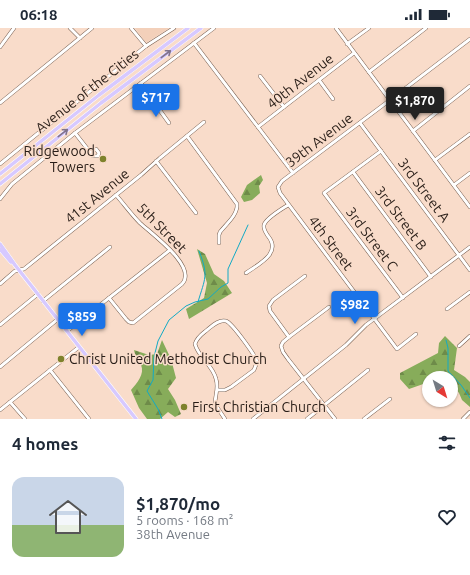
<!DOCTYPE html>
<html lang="en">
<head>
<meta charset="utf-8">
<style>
  body { margin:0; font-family:Ubuntu,sans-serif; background:#f2f2f3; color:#1f2937; height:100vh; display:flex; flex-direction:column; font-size:15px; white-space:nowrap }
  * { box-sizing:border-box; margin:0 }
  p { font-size:13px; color:#747a83 }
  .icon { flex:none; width:22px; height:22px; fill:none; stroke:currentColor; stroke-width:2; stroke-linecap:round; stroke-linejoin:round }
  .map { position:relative; height:391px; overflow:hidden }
  .details { display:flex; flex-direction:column; background:#fff; flex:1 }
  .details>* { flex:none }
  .needle { width:26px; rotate:142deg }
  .buttons { position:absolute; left:422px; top:343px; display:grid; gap:8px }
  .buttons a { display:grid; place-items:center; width:36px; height:36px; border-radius:50%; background:#fff; box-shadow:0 1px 3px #0004; font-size:20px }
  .price { position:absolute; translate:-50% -34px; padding:0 9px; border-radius:4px; background:#1a73e8; color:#fff; font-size:13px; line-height:26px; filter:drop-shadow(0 1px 2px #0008) }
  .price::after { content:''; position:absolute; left:50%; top:24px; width:12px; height:9px; margin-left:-6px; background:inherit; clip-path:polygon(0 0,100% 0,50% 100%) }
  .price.on { background:#222; color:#fff }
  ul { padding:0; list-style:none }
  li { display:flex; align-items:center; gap:12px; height:100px; padding:0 12px }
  li span { display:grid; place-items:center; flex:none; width:112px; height:80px; border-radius:12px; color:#555 }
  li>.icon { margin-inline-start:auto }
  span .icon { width:48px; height:48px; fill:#fffc; stroke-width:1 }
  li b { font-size:17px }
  h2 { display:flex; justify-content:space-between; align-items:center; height:48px; padding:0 12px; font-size:17px }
  .status { display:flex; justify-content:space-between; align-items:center; height:28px; padding:0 20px; background:#fff; direction:ltr }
  .status svg { height:11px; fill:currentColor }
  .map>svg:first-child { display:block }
  .built { fill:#f3d0ba }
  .forest { fill:url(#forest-firs) }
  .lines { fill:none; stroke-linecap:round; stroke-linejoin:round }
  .stream { stroke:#12aac5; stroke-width:1 }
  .minor-casing { stroke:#755c4d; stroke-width:4 }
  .major-casing { stroke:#fff; stroke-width:4.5 }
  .minor { stroke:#fff; stroke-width:3 }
  .major { stroke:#d7c9ff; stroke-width:3.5 }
  .oneway { stroke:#80738b }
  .poi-dot { fill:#7e822c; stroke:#f9dcca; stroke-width:1.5 }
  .labels { text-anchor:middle; stroke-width:3; stroke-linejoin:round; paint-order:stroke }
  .street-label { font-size:14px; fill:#281d17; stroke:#f9dcca }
  .poi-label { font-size:14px; fill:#281d17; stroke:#f9dcca; text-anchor:start }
</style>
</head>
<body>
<div class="status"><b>06:18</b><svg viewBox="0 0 49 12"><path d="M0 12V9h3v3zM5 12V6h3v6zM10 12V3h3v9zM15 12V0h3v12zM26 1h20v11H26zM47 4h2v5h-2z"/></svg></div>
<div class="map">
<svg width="470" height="391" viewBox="0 0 470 391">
  <defs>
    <pattern id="forest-firs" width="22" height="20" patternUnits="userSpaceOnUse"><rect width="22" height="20" fill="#87ac5a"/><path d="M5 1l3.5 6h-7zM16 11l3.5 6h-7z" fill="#6e8b49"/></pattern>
  </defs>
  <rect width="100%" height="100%" fill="#f9dcca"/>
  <path class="built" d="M135,0H169L147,14L145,13Z"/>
  <g class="forest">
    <path d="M261,147L263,152L259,158L260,165L252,172L244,174L241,169L247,157Z"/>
    <path d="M197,221L205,226L214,246L224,253L232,265L189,291L186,281L204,270L207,255Z"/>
    <path d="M445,308L457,320L454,342L465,349L470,354V379L462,372L459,365L451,354V350H429V354L409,361L400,351V345L438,325L439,315Z"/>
    <path d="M162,312L171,331L176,350L168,361L175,372L181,386L175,389L168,384L160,391H147L139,380L131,362C137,355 145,346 141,337C139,332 135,328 134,322L149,327L157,326Z"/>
  </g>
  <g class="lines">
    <g class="stream">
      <path d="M198,274C205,250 209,248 199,223"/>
      <path d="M446,312L448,320V343L461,357L470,370"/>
      <path d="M162,391L158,381L147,363L153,352L154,329L158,313L169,292L186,278L195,274L208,271L221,259L228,255V241L248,197"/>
    </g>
    <defs>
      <g id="minor">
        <path d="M70,0L80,10"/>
        <path d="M131,0L146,18"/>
        <path d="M336,0L470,179"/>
        <path d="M194,15L293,145"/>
        <path d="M347,16L369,0"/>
        <path d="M0,19L14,0"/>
        <path d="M369,44L426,0"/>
        <path d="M260,48L284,79"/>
        <path d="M319,52L333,71"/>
        <path d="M139,57L153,76L156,77L155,75L141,55"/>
        <path d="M0,75L92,0"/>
        <path d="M156,77L169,95"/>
        <path d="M360,95L470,242"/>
        <path d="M258,99L354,25"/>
        <path d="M413,103L470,58"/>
        <path d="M75,105L93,128H98L99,125L96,121L93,123L92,125"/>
        <path d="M187,108L237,176C238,187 226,196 220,204L219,207V215"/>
        <path d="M381,123L324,165L403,270"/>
        <path d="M435,132L470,106"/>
        <path d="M156,133L196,185"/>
        <path d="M0,136L146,18L174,0"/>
        <path d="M353,144L431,249"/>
        <path d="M454,157L470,145"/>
        <path d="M0,171L12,156L75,105L214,0"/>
        <path d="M246,245C259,236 282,225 268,208C266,205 263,201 264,197C266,190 282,181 288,177"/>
        <path d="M0,256L15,243L24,241L141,147L160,130L204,94"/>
        <path d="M109,270L126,291L129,294L133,295L182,256C198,239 152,206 140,195C131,186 124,176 116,167"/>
        <path d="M43,273L110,219"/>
        <path d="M329,279L289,309L283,314L281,318L283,324L288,331L335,391"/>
        <path d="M447,281L470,264"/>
        <path d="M0,297L38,266"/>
        <path d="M67,303L170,222"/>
        <path d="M416,306L397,321L280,165L278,159L282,153L394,69L470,11"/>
        <path d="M289,309L270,283L269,278L273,272L305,248"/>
        <path d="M459,318L470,308"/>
        <path d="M0,339L58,291"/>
        <path d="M50,342L89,391"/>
        <path d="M217,362H225L231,359L254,342L257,334C256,328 232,295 226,293C219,291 212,298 207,302C202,306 197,309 195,316C198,329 213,337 216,351C219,360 215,367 215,376L225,391"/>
        <path d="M10,374L25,391"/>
        <path d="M0,382L79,319"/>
        <path d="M253,391L346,317L366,297L470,219"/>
        <path d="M307,391L368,342"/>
        <path d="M364,391L390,371"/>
        <path d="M463,391L470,384"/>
      </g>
      <g id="major">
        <path d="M0,146L99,67L188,0"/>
        <path d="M0,156L101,75L201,0"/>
        <path d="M0,216L15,237L136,391"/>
        <path d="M0,221L11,234"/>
      </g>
    </defs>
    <use href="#minor" class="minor-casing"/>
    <use href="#major" class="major-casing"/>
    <use href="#minor" class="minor"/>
    <use href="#major" class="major"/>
  </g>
  <defs><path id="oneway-shaft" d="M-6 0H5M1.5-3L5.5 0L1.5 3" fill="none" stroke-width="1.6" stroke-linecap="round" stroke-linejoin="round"/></defs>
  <g class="oneway">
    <use href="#oneway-shaft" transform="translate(166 26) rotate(-37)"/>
    <use href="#oneway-shaft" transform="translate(63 105) rotate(-38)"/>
  </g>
  <g class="poi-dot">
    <circle cx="103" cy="131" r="4"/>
    <circle cx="61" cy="331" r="4"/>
    <circle cx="184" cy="379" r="4"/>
  </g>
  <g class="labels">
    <g class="street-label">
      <text transform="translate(300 53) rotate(-38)" y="5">40th Avenue</text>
      <text transform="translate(87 63) rotate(-38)" y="5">Avenue of the Cities</text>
      <text transform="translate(319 112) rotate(-37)" y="5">39th Avenue</text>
      <text transform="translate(424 162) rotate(53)" y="5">3rd Street A</text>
      <text transform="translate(97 168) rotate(-39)" y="5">41st Avenue</text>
      <text transform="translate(401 190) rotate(53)" y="5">3rd Street B</text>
      <text transform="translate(162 200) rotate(45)" y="5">5th Street</text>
      <text transform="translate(372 211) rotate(53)" y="5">3rd Street C</text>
      <text transform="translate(331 215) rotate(53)" y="5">4th Street</text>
    </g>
    <g class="poi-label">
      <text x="95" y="128" text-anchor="end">Ridgewood<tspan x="95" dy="16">Towers</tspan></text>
      <text x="69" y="336">Christ United Methodist Church</text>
      <text x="192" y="384">First Christian Church</text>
    </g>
  </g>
</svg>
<div class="buttons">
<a><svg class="needle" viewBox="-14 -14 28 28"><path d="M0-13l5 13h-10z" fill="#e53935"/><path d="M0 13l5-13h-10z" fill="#747a83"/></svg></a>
</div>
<b class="price" style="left:156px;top:90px">$717</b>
<b class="price on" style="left:415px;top:93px">$1,870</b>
<b class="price" style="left:355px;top:297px">$982</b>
<b class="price" style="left:82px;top:309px">$859</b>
</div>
<section class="details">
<h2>4 homes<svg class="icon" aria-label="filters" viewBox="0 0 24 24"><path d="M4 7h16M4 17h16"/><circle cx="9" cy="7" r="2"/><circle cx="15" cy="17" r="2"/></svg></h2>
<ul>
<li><span style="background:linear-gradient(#c9d6e8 60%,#8fb573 0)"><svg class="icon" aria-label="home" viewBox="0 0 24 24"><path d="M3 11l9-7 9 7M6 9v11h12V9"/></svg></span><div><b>$1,870/mo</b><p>5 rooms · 168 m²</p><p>38th Avenue</p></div><svg class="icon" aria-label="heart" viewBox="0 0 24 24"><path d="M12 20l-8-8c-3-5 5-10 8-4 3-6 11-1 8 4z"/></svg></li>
</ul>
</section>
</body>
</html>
